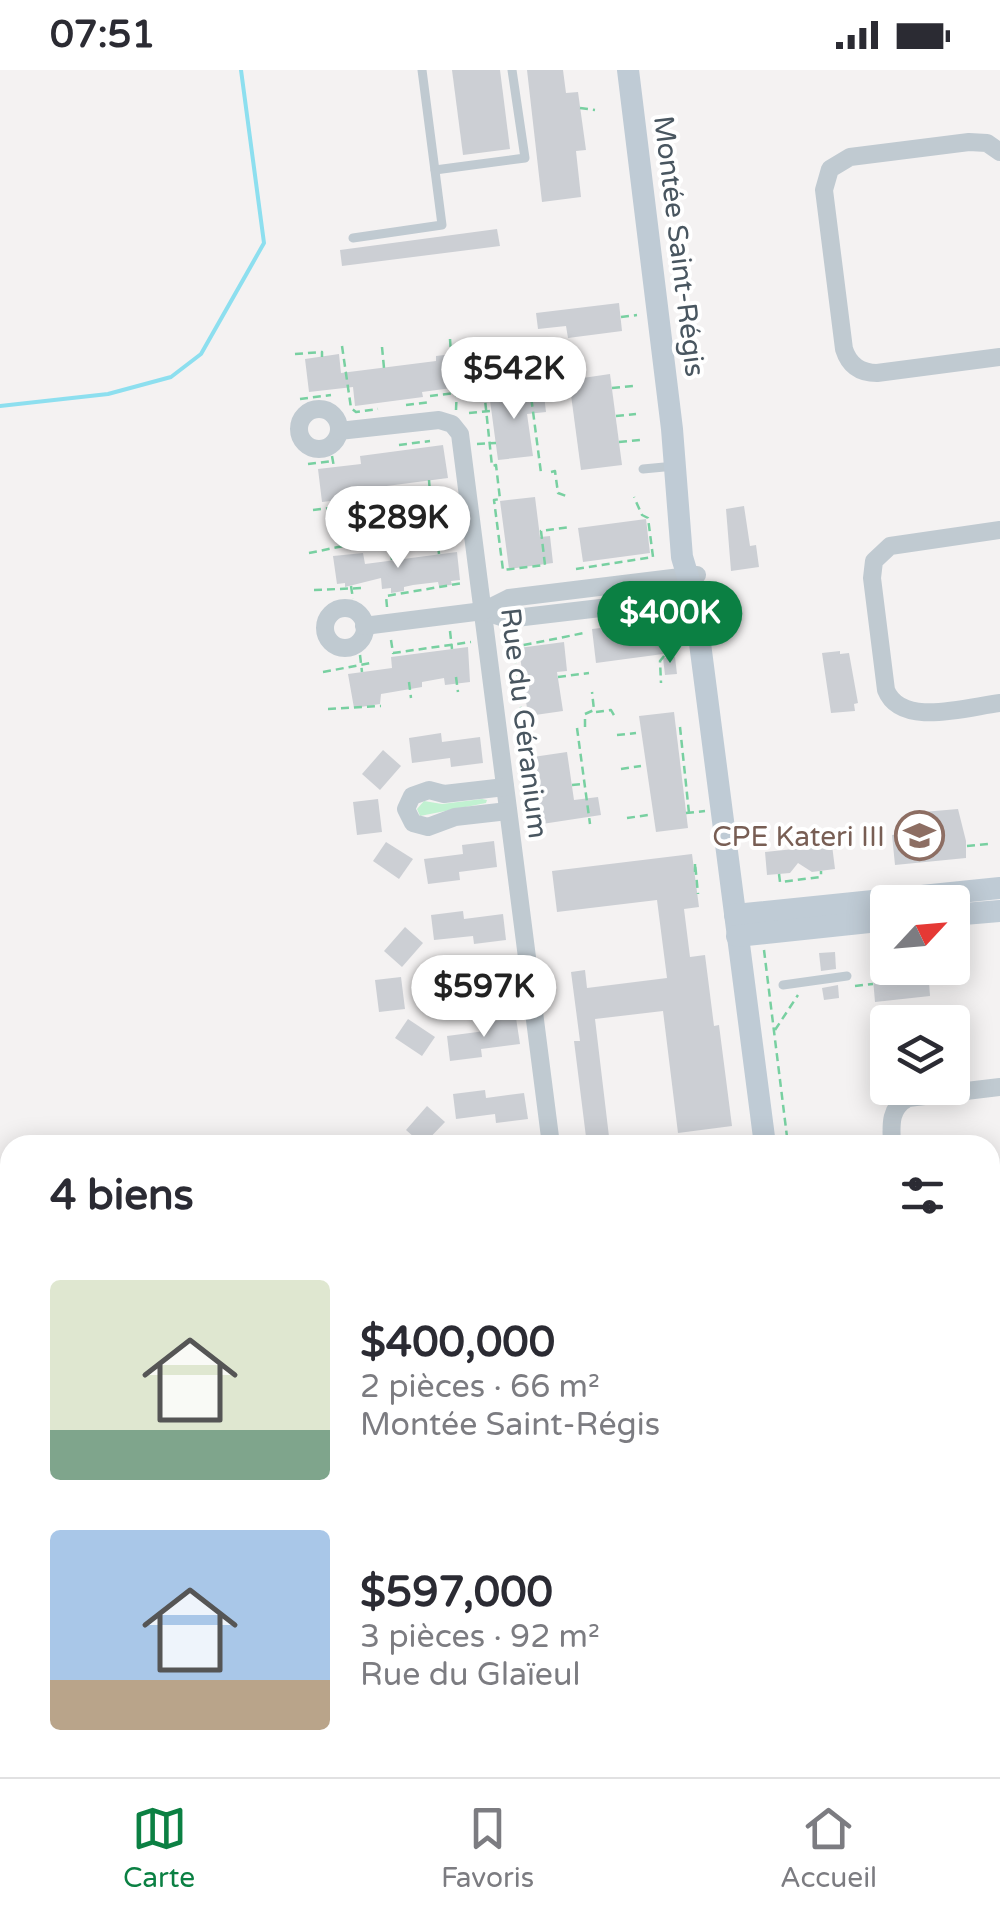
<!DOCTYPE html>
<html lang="fr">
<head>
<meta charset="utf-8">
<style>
  body { margin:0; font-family:"Varela Round",sans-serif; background:#f2f2f3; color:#2b2b33; height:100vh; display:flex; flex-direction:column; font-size:38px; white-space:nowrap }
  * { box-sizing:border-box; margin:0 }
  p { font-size:32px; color:#7c7c81 }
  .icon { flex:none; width:55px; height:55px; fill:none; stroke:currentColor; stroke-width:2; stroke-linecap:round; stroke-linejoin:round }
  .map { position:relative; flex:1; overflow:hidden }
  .details { position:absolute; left:0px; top:1065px; width:1000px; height:642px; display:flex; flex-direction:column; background:#fff; border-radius:30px 30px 0 0; box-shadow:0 5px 25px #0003 }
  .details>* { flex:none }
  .needle { width:65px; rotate:64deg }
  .fabs { position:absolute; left:870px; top:815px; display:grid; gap:20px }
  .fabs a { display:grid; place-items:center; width:100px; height:100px; border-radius:10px; background:#fff; box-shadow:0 5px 25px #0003; font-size:50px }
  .price { position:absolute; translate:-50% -85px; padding:0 22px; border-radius:35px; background:#fff; color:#222; font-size:32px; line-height:65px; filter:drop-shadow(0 2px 5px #0008) }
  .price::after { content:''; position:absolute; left:50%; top:60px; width:30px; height:22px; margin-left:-15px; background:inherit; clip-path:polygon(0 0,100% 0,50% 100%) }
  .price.current { background:#0b8043; color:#fff }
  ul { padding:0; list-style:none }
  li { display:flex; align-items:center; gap:30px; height:250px; padding:0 50px }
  li span { display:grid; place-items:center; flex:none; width:280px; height:200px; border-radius:10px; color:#555 }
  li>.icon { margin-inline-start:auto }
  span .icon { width:120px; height:120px; fill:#fffc; stroke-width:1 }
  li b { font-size:42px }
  h2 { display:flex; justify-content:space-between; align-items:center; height:120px; padding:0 50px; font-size:42px }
  .status { display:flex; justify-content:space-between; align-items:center; height:70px; padding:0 50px; background:#fff; direction:ltr }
  .status svg { height:28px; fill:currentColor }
  .menu { display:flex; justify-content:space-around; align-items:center; height:140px; border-top:2px solid #e1e1e2; background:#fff; font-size:28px; color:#7c7c81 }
  .menu a { display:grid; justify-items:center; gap:5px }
  .menu .current { color:#0b8043 }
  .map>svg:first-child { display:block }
  .green { fill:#c1f1d1 }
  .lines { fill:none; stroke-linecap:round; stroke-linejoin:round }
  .stream { stroke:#8ddfef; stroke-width:4 }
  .building { fill:#cccfd4 }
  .path { stroke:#78d0a1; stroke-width:2.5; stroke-dasharray:8 5; stroke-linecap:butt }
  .lane { stroke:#c0cad1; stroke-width:9 }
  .street { stroke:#c0cad1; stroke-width:18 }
  .secondary { stroke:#bfcbd5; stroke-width:22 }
  .labels { text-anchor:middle; stroke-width:8; stroke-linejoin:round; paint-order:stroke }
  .street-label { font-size:28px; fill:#495660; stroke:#fff }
  .education-label { font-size:28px; fill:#785e54; stroke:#fff; text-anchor:end }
</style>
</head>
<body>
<div class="status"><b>07:51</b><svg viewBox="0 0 49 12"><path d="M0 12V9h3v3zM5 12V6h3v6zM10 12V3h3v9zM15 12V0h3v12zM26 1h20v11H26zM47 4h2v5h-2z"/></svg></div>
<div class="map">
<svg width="1000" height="1707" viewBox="0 0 1000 1707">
  <rect width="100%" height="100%" fill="#f4f2f2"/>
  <g class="green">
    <path d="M482,729L487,730L486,733L420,746L417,739L424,731L442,734Z"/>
    <path d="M102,1698H345L346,1707H104Z"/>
  </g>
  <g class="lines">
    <g class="stream">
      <path d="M0,336L108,324L171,307L201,284L264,173L241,0"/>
      <path d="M0,1677H10"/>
      <path d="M399,1698L400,1707"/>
    </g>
  </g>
  <g class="building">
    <path d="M452,0H500L510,79L463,85Z"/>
    <path d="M527,0H563L566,23L578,22L586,80L576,81L581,127L542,132Z"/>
    <path d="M497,159L500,176L342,196L340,180Z"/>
    <path d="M619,233L622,261L568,268L566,256L538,259L536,243Z"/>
    <path d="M470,282L474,315L422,322L423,327L355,336L353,317L309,322L305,289L339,284L341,303L436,291V286Z"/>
    <path d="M610,304L622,395L581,400L569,310Z"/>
    <path d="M523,318L525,328L544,325L546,342L527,344L533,386L498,390L489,323Z"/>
    <path d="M443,375L448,408L356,420L357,428L322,432L318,399L361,394L360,386Z"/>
    <path d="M535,427L540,467L550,466L553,493L509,499L500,431Z"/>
    <path d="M744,436L750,476L756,475L759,497L731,501L726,439Z"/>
    <path d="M646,449L650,483L583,492L578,458Z"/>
    <path d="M457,482L460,510L451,511L452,515L439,516L438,512L413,515L404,517V521L391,523V518L382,519L381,508L345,517V513L337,514L333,486L363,483L365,494Z"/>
    <path d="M659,551L663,584L596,593L592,559Z"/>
    <path d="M564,572L567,601L557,602L563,641L528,646L519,578Z"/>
    <path d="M468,577L470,612L445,615L444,608L422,612V617L381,624L380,634L354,638L348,604L392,598L391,587Z"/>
    <path d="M840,581V584L849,583L858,633L854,634L855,641L831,643L822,583Z"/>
    <path d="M675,587L677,604L665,605L663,588Z"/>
    <path d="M674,642L688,758L656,762L639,646Z"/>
    <path d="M441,663L442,672L480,667L483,693L451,697L450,688L412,693L409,668Z"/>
    <path d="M383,680L401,696L380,720L362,704Z"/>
    <path d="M567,682L574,730L598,727L601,745L542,754L533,687Z"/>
    <path d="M378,729L382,762L357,765L353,732Z"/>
    <path d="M958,739L966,771V788L895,795L892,765L921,762L923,742Z"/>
    <path d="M494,771L497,797L459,802L460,810L428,814L424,789L463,784L462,775Z"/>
    <path d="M386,772L413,789L399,809L373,791Z"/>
    <path d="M832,775L835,799L812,802L798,793L790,803L767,805L765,782Z"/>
    <path d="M692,784L699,837L684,839L690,887L705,885L714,956L719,955L732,1056L678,1063L663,941L595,949L610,1075H587L574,971H580L571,902L585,900L587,918L667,908L657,830L557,842L552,801Z"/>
    <path d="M463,841L464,849L503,844L506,870L474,874L473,866L434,870L431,845Z"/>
    <path d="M405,857L423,873L402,897L384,881Z"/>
    <path d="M835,882L836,899L821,901L819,883Z"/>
    <path d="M888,896L928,898L930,926L875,932L872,897Z"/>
    <path d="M401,907L405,939L379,942L375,910Z"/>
    <path d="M838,915L839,928L824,930L822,918Z"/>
    <path d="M516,948L520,974L481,979L482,987L450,991L447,966L485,961L484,952Z"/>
    <path d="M408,949L435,967L422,986L395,968Z"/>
    <path d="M485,1020L486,1028L524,1023L528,1049L496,1053L495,1044L456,1049L453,1024Z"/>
    <path d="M427,1036L445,1052L423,1075L406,1060Z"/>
  </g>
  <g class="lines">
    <g class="path">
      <path d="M580,38L595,40"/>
      <path d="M621,247L637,245"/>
      <path d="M450,269L451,284"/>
      <path d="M342,276L351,338L356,342L378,339"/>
      <path d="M382,277L384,298"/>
      <path d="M295,284L322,282V287"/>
      <path d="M528,303L541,403"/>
      <path d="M612,318L633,316"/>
      <path d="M484,320L492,396L496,395L500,429L494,430L503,500L545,495L541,461L570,457"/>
      <path d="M430,326L463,322"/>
      <path d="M300,329L331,325"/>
      <path d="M406,335L431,332"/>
      <path d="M456,340L457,317"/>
      <path d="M469,343L491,341"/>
      <path d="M616,346L636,344"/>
      <path d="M619,372L640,370"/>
      <path d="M477,374L496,373"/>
      <path d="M399,375L430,371"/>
      <path d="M332,386L334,397"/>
      <path d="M308,394L333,391"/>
      <path d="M551,402L555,401L558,423L566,426"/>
      <path d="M429,410L430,423"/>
      <path d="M379,417L380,429"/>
      <path d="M313,440L340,437L339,430"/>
      <path d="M437,467L439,484"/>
      <path d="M390,473L392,490"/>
      <path d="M309,483L363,472L364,478H359"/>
      <path d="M576,499L653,487L648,448L642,445L634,427"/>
      <path d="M351,516L353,529"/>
      <path d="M314,520L362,518"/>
      <path d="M387,537L386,526L463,513"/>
      <path d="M658,548L665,585L660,591L661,613"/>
      <path d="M450,561L452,579"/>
      <path d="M391,570L393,583L471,572"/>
      <path d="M360,585L362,602"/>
      <path d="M323,602L371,593"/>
      <path d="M456,607L458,622"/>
      <path d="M558,607L589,603"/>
      <path d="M409,612L411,628"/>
      <path d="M512,629L526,628"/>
      <path d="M328,639L381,636"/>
      <path d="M596,642L611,640L615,647"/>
      <path d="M585,657V644L594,640L592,622"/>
      <path d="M680,657L689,743"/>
      <path d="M577,658L590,754"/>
      <path d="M617,665L636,663"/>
      <path d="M621,699L641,696"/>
      <path d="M572,715L583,714"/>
      <path d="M526,738L539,736"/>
      <path d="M686,743L705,741"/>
      <path d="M627,748L648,745"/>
      <path d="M535,761L514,577L584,563"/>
      <path d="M967,776L988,774"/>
      <path d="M695,802V793L698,824"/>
      <path d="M779,804L780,812L821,807V801"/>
      <path d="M764,880L788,1075"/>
      <path d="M872,897L888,896"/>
      <path d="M932,898V903"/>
      <path d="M855,916L873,914"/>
      <path d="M775,960L798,925"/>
    </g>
    <g class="lane">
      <path d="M435,100L525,88L512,0"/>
      <path d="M353,168L442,155L422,0"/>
      <path d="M643,399L675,396"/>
      <path d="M783,915L847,906"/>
    </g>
    <g class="street">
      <path d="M1000,82L987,73L969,72L850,87L830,99L824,120L844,279C849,295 860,303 877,303L1000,287"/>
      <circle cx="319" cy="359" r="20"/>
      <path d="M339,361L439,350L452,354L460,364L551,1075"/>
      <path d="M1000,460L890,476L874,491L872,508L886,620C901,658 967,637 1000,633"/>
      <circle cx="345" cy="558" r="20"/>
      <path d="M483,541L507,549L694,527"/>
      <path d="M364,556L483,541L509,528L697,505"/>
      <path d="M505,717L444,724L429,720L412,726L406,739L413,753L428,757L455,747L508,741"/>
      <path d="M528,895L471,902L445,899L432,907L429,922L437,934L451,936L468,928L531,919"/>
      <path d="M892,1075C891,1056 889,1038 908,1028L1000,1017"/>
      <path d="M990,1340L1000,1339"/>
      <path d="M990,1502L1000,1501"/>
      <path d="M990,1684L1000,1683"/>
      <path d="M88,1698L89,1707"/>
      <path d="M792,1707L877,1698"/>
    </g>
    <g class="secondary">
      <path d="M628,0L672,359L682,487L694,527L765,1075"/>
      <path d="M735,845L1000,818"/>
      <path d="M952,845L1000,841"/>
      <path d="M737,866L888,850"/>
      <path d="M719,1707L721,1698"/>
    </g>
  </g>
  <defs>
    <symbol id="school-ring" viewBox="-11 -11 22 22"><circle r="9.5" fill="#fff" stroke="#8d6e63" stroke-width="1.5"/><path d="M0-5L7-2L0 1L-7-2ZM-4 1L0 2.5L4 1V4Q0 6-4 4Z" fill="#8d6e63"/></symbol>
  </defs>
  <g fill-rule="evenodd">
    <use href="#school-ring" x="892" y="738" width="55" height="55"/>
  </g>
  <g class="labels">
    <g class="street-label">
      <text transform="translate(680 176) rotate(83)" y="10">Montée Saint-Régis</text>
      <text transform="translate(525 653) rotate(83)" y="10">Rue du Géranium</text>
    </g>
    <g class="education-label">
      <text x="885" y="776">CPE Kateri III</text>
    </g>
  </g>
</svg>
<div class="fabs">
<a><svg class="needle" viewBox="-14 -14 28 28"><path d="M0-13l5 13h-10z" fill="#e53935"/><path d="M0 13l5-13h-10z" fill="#7c7c81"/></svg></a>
<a><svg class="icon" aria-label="layers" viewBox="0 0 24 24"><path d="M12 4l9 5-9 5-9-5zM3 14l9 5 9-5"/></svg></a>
</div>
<b class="price" style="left:514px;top:352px">$542K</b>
<b class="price" style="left:398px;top:501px">$289K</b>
<b class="price current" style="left:670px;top:596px">$400K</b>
<b class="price" style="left:484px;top:970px">$597K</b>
<section class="details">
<h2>4 biens<svg class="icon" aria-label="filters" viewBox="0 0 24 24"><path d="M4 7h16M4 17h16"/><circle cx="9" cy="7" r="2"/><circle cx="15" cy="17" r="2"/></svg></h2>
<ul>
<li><span style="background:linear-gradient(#dfe7d0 75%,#7fa58c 0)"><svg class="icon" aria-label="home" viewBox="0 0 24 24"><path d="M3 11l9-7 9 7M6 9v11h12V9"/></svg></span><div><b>$400,000</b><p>2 pièces · 66 m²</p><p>Montée Saint-Régis</p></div></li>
<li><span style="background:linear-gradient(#a9c7e8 75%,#b9a48a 0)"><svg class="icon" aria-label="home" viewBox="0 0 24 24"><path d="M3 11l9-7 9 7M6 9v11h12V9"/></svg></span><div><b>$597,000</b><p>3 pièces · 92 m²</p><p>Rue du Glaïeul</p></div></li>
</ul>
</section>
</div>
<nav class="menu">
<a class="current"><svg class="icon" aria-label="map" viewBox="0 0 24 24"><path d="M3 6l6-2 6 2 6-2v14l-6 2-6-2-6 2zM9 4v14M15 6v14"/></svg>Carte</a>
<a><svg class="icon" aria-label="saved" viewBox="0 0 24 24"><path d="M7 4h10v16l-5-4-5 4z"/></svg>Favoris</a>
<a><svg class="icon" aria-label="home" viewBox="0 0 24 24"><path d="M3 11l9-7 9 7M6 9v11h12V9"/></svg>Accueil</a>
</nav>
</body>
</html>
